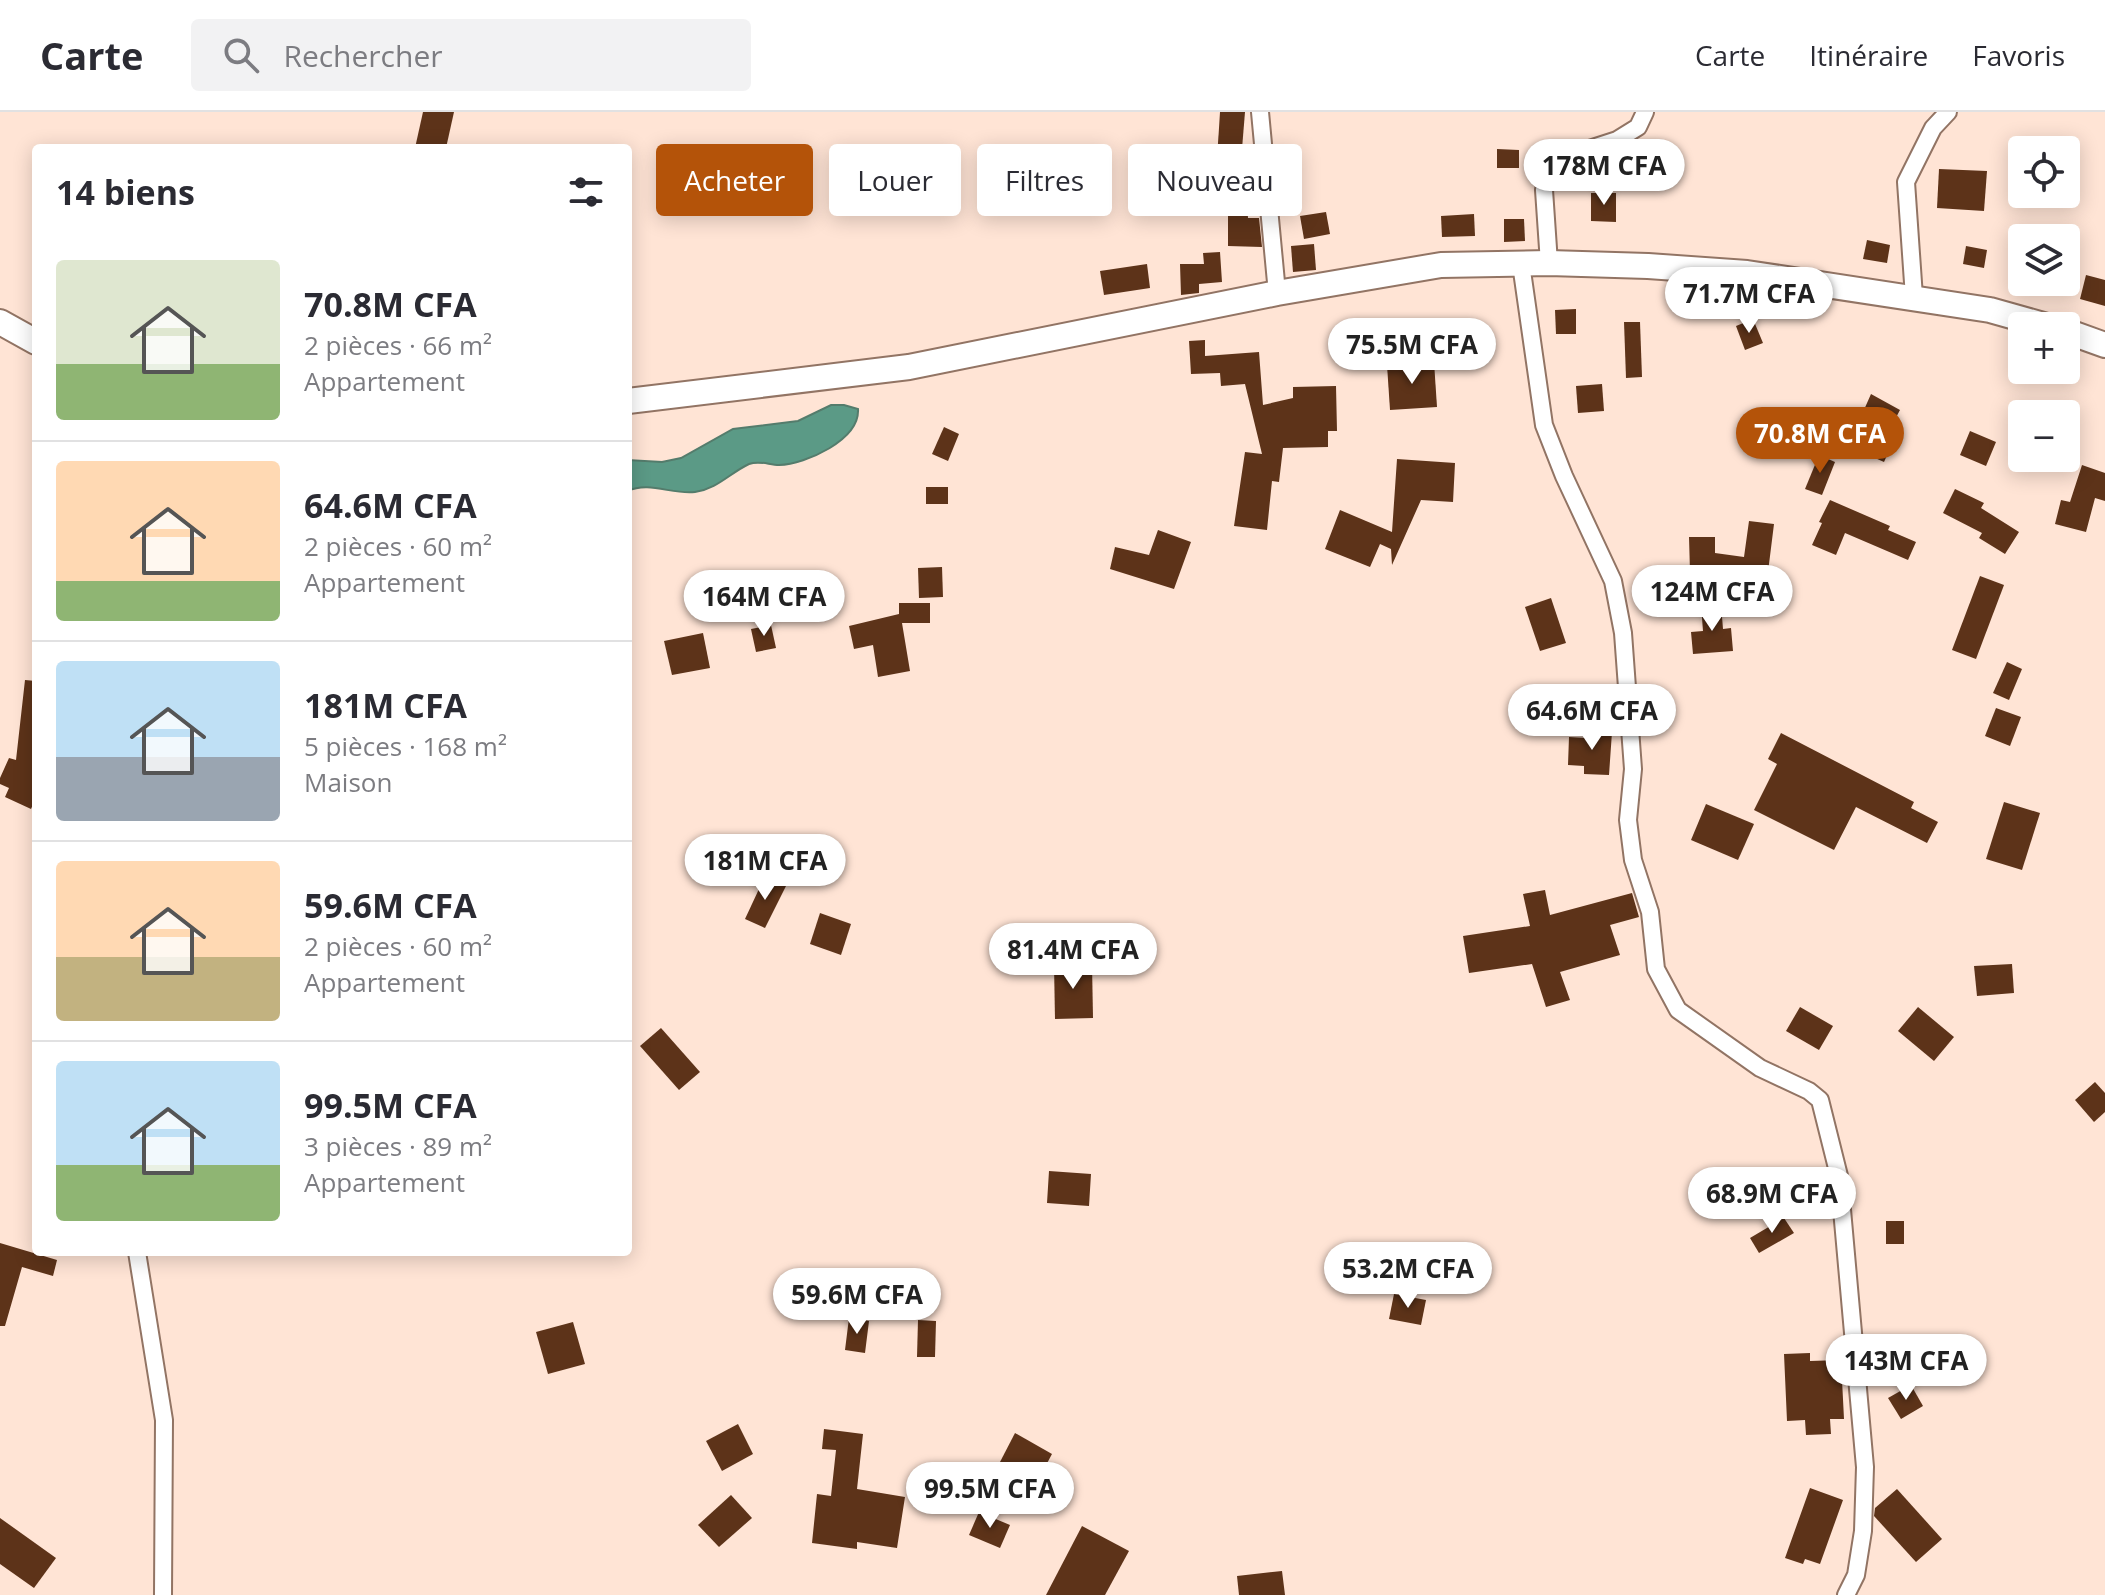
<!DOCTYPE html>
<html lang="fr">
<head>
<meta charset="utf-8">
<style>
  body { margin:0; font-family:"Open Sans",sans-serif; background:#f2f2f3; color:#2b2b33; height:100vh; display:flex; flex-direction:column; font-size:30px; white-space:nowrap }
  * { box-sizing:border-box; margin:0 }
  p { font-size:26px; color:#7c7c81 }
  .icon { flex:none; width:44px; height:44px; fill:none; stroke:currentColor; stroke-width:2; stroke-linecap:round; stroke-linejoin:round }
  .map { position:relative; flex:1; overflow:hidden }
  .panel { position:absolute; left:32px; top:32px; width:600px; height:1112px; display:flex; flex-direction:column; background:#fff; border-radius:8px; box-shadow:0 4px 20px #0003 }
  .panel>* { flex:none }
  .hud { position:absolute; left:656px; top:32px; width:760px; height:72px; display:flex; gap:16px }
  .controls { position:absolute; left:2008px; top:24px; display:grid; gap:16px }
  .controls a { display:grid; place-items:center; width:72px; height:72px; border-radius:8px; background:#fff; box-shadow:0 4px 20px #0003; font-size:40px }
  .price { position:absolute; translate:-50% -68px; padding:0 18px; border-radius:28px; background:#fff; color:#222; font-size:26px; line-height:52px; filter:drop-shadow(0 2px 4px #0008) }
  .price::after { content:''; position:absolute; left:50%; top:48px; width:24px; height:18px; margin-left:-12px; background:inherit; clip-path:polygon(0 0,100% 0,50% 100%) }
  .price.active { background:#b45309; color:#fff }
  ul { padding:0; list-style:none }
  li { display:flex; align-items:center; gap:24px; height:200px; padding:0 24px }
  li+li { border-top:2px solid #e1e1e2 }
  li span { display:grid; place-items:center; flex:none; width:224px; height:160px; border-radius:8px; color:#555 }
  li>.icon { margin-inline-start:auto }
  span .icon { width:96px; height:96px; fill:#fffc; stroke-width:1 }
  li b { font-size:34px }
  h2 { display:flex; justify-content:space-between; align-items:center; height:96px; padding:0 24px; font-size:34px }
  .chip { padding:0 28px; border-radius:8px; background:#fff; box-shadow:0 4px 20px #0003; font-size:28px; line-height:72px }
  .chip.active { background:#b45309; color:#fff }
  header { display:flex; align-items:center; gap:48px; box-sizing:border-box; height:112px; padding:0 40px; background:#fff; border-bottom:2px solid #e1e1e2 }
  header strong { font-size:38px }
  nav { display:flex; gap:44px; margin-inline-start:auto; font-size:28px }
  .search { width:560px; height:72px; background:#f2f2f3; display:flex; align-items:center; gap:20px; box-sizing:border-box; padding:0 28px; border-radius:8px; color:#7c7c81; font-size:30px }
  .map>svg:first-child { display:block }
  .water { fill:#5b9a86; stroke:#547c6c; stroke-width:2 }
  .building { fill:#5d3319 }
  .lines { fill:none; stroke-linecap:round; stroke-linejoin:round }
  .street-casing { stroke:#927464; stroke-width:20 }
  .secondary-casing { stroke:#927464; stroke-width:28 }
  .street { stroke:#fff; stroke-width:16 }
  .secondary { stroke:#fff; stroke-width:24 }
</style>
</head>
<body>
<header>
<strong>Carte</strong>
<div class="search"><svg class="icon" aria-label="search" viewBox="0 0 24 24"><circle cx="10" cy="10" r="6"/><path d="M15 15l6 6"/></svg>Rechercher</div>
<nav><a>Carte</a><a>Itinéraire</a><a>Favoris</a></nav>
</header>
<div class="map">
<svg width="2105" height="1483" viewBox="0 0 2105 1483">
  <rect width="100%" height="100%" fill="#ffe4d5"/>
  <path class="water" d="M831,293H844L858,297C860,328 806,352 779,353C769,353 760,348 749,352C730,361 717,377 695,380C673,383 649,369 628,379V348L662,350L681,346L733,317L798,309Z"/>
  <g class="building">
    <path d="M423,0H454L446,36H415Z"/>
    <path d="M1220,0H1245L1241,49L1217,47Z"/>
    <path d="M1497,37L1519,38V56H1497Z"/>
    <path d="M1939,57L1987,59L1984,99L1937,96Z"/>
    <path d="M1228,71H1246L1248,106H1259L1262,135L1228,134Z"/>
    <path d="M1591,81H1616V110L1591,109Z"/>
    <path d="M1326,100L1330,122L1304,127L1300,104Z"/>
    <path d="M1474,102L1475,124L1442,125L1441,104Z"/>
    <path d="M1504,107H1524L1525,129L1504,130Z"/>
    <path d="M1867,128L1890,133L1887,151L1863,147Z"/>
    <path d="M1314,132L1316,158L1293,160L1291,134Z"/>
    <path d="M1966,134L1987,138L1984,156L1963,152Z"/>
    <path d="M1220,140L1222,170L1199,172V181L1181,183L1180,152H1204L1203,141Z"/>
    <path d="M1147,152L1150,176L1104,183L1100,159Z"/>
    <path d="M2086,163L2105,168V194L2080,187Z"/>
    <path d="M1576,197V222H1556L1555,198Z"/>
    <path d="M1753,207L1763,231L1745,238L1736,214Z"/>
    <path d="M1624,210H1640L1642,265L1626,266Z"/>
    <path d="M1205,228V244L1259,240L1263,293L1293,286V275L1336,274L1337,319H1328V335L1283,336L1279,370L1272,369L1267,418L1234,414L1245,340L1262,342L1245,272L1221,274L1220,261L1191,262L1189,229Z"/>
    <path d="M1434,250L1437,295L1390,298L1387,253Z"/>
    <path d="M1602,272L1604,299L1578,301L1576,274Z"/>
    <path d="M1871,282L1900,298L1885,326L1893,330L1884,350L1848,334Z"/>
    <path d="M944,315L959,322L948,349L932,342Z"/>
    <path d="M1970,319L1996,330L1986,354L1960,343Z"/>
    <path d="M1819,343L1835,350L1822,383L1805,377Z"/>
    <path d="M1397,347L1455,351L1453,390L1421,388L1392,453L1391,437L1380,432L1370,455L1325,437L1340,398L1392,420Z"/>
    <path d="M2082,353L2105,361V389L2095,386L2086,420L2055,412L2061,388L2070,390Z"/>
    <rect x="926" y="375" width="22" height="17"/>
    <path d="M1955,377L1984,391L1981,396L2019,420L2005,442L1979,426L1982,421L1943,401Z"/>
    <path d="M1830,388L1890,414L1888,418L1916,430L1908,448L1845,421L1836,443L1812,433L1822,411L1819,410Z"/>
    <path d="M1749,409L1774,412L1766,476L1740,473L1742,459L1690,460L1689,425H1715V441L1744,445Z"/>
    <path d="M1158,418L1191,430L1174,477L1110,457L1115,435L1149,443Z"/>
    <path d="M942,455L943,485L919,486L918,456Z"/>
    <path d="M1980,464L2004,473L1976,547L1952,538Z"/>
    <path d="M818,472L821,494L795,496L793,475Z"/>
    <path d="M1551,486L1566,531L1540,539L1525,495Z"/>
    <path d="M899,491H930V511H902L910,559L878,565L873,533L854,537L849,514L899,502Z"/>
    <path d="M1721,492L1723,517L1731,516L1733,539L1693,542L1691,520L1703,519L1701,493Z"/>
    <path d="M771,513L776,536L756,540L751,517Z"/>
    <path d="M703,521L710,556L672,563L664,529Z"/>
    <path d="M2007,550L2022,557L2009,588L1993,581Z"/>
    <path d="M25,568L36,569V686L31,697L5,685L9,676L0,672V666L9,646L16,648Z"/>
    <path d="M1996,596L2021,605L2010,634L1985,624Z"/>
    <path d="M1586,618L1612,620L1609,663L1584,662V654L1568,653L1569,625L1586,626Z"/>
    <path d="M1781,621L1914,690L1911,696L1938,710L1927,731L1856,695L1834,738L1754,698L1777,652L1768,647Z"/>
    <path d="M2004,690L2040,701L2022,758L1986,747Z"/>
    <path d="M1706,692L1754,712L1738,748L1691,728Z"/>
    <path d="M765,764L786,774L765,816L745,807Z"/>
    <path d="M1545,778L1550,803L1632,781L1639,805L1610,813L1620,843L1560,860L1570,888L1546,895L1532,852L1469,861L1463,824L1530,814L1523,782Z"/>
    <path d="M820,801L851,812L841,843L810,832Z"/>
    <path d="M1054,852H1092L1093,906L1055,907Z"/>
    <path d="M2012,852L2014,881L1977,884L1974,854Z"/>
    <path d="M1800,895L1833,914L1819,938L1786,919Z"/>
    <path d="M1918,895L1954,925L1934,949L1898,919Z"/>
    <path d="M661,916L700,960L679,978L640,934Z"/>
    <path d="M2095,970L2105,981V1000L2094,1010L2075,988Z"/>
    <path d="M1049,1059L1091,1062L1089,1094L1047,1091Z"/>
    <path d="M1784,1106L1794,1121L1759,1141L1750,1126Z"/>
    <rect x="1886" y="1109" width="18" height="23"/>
    <path d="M0,1131L57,1148L53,1164L22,1155L5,1214H0Z"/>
    <path d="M1394,1182L1426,1188L1421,1213L1389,1207Z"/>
    <path d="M849,1206L869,1209L865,1241L845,1238Z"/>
    <path d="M918,1208L936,1209L935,1245H917Z"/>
    <path d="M573,1210L585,1252L548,1262L536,1220Z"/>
    <path d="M1810,1241V1249L1841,1248L1844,1307H1830L1831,1322L1806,1323L1805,1308L1787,1309L1784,1242Z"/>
    <path d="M1911,1273L1923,1294L1901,1307L1888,1286Z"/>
    <path d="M738,1312L753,1342L722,1359L706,1329Z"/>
    <path d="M824,1317L863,1322L857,1377L905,1385L897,1436L857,1430V1437L812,1431L817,1382L831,1384L836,1338L822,1337Z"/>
    <path d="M1015,1321L1052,1342L1037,1370L1000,1350Z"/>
    <path d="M1810,1376L1843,1388L1820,1452L1805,1447L1803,1452L1785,1446Z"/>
    <path d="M1897,1377L1942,1427L1916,1450L1874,1404L1875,1396Z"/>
    <path d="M731,1383L752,1406L719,1435L698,1413Z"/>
    <path d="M979,1400L1010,1413L1000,1436L969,1423Z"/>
    <path d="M0,1406L56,1446L34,1476L0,1452Z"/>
    <path d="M1082,1414L1129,1439L1105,1483H1046Z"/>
    <path d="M1282,1459L1285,1483H1239L1237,1464Z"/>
  </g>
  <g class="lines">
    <defs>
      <g id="street">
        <path d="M1260,0L1277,181"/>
        <path d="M1549,151L1544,78L1552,56L1580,40L1617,28L1638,15L1645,0"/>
        <path d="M1521,152L1544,313L1564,364L1613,469L1623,521L1633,657L1628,708L1633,748L1650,800L1656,857L1678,898L1760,956L1809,979L1820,988L1839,1064L1865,1355L1863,1419L1856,1463L1846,1483"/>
        <path d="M1914,185L1906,70L1933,16L1948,0"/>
        <path d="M137,1140L164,1308L163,1483"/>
      </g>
      <g id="secondary">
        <path d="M0,210L36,230"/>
        <path d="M2066,219L2105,233"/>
        <path d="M628,289L909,255L1277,181L1441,153L1549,151L1648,154L1747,161L1990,198L2047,214"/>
      </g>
    </defs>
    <use href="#street" class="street-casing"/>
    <use href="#secondary" class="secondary-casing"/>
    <use href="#street" class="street"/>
    <use href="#secondary" class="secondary"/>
  </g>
</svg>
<div class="controls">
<a><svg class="icon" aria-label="locate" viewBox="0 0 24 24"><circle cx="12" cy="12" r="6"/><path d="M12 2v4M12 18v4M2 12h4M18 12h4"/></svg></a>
<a><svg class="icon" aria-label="layers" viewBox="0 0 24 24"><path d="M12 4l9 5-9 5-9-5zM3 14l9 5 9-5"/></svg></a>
<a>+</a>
<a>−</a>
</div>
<b class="price" style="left:1604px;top:95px">178M CFA</b>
<b class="price" style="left:1749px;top:223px">71.7M CFA</b>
<b class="price" style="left:1412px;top:274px">75.5M CFA</b>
<b class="price active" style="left:1820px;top:363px">70.8M CFA</b>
<b class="price" style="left:1712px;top:521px">124M CFA</b>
<b class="price" style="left:764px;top:526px">164M CFA</b>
<b class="price" style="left:1592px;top:640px">64.6M CFA</b>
<b class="price" style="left:765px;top:790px">181M CFA</b>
<b class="price" style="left:1073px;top:879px">81.4M CFA</b>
<b class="price" style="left:1772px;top:1123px">68.9M CFA</b>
<b class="price" style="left:1408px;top:1198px">53.2M CFA</b>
<b class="price" style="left:857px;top:1224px">59.6M CFA</b>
<b class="price" style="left:1906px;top:1290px">143M CFA</b>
<b class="price" style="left:990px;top:1418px">99.5M CFA</b>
<div class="hud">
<a class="chip active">Acheter</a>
<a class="chip">Louer</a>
<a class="chip">Filtres</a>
<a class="chip">Nouveau</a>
</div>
<section class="panel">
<h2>14 biens<svg class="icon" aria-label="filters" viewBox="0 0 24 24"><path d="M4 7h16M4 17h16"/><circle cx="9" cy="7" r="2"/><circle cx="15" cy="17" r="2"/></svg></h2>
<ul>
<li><span style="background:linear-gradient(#dfe7d0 65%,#8fb573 0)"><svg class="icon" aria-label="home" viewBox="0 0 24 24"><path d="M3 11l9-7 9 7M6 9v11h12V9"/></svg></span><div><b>70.8M CFA</b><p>2 pièces · 66 m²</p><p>Appartement</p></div></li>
<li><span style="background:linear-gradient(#ffd9b3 75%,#8fb573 0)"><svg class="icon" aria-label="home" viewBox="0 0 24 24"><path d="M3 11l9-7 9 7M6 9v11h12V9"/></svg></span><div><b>64.6M CFA</b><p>2 pièces · 60 m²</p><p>Appartement</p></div></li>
<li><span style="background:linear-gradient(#bfe0f5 60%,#9aa5b1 0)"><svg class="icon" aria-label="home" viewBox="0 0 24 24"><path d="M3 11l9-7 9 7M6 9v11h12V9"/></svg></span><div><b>181M CFA</b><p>5 pièces · 168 m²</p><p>Maison</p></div></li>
<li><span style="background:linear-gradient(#ffd9b3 60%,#c2b280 0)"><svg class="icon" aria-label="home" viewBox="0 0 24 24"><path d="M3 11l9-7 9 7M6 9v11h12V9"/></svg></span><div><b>59.6M CFA</b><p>2 pièces · 60 m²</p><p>Appartement</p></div></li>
<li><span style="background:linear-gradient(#bfe0f5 65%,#8fb573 0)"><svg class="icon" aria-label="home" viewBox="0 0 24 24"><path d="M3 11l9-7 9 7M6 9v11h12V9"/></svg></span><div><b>99.5M CFA</b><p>3 pièces · 89 m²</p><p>Appartement</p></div></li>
</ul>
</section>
</div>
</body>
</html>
